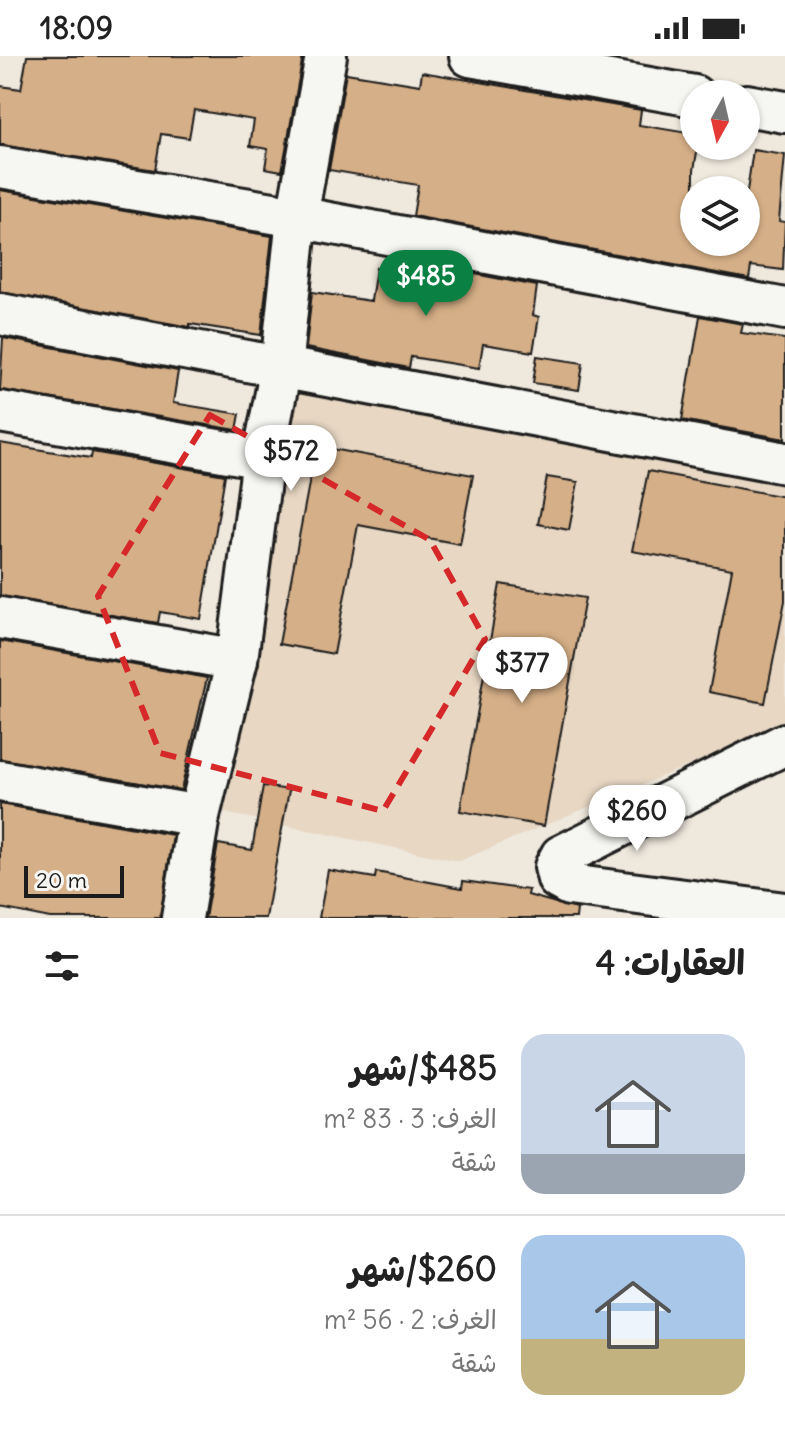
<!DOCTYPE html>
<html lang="ar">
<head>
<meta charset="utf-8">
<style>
  body { margin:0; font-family:Delius,"Playpen Sans Arabic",sans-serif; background:#f2f2f2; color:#222; direction:rtl; height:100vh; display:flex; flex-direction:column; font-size:30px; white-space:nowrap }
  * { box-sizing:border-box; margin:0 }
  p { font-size:26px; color:#767676 }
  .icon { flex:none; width:44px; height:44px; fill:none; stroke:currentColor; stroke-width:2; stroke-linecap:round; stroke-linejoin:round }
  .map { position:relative; height:862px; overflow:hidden; direction:ltr }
  .details { display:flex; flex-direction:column; background:#fff; flex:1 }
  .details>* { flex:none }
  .needle { width:52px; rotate:188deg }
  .controls { position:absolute; left:680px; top:24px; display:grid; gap:16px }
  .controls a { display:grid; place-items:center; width:80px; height:80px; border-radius:50%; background:#fff; box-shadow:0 2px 6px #0004; font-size:40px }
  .scale { position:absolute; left:24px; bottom:20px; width:100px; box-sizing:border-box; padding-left:8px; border:4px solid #1c1c1c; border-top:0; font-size:22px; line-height:28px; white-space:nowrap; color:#1c1c1c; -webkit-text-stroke:6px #f6f6f2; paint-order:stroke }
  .price { position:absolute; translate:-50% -68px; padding:0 18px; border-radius:28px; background:#fff; color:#222; font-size:26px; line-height:52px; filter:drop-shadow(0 2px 4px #0008) }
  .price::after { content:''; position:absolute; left:50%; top:48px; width:24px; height:18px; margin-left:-12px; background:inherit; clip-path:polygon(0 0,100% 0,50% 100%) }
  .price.active { background:#0b8043; color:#fff }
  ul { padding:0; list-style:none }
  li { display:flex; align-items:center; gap:24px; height:200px; padding:0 40px }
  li+li { border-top:2px solid #e0e0e0 }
  li span { display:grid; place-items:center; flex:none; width:224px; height:160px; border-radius:24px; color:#555 }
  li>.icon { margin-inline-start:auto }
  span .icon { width:96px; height:96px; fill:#fffc; stroke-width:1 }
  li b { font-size:34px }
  h2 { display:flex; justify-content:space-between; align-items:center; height:96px; padding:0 40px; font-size:34px }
  .status { display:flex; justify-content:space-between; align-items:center; height:56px; padding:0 40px; background:#fff; direction:ltr }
  .status svg { height:22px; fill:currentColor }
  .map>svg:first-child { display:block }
  .built { fill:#e7d7c3 }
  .building { fill:#d5af87; stroke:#1c1c1c; stroke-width:2 }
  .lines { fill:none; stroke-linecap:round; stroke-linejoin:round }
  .minor-casing { stroke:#1c1c1c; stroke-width:46 }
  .minor { stroke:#f6f6f2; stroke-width:40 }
  .marked { fill:none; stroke:#d62828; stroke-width:6; stroke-dasharray:16 10; stroke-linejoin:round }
</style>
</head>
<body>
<div class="status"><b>18:09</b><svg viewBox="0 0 49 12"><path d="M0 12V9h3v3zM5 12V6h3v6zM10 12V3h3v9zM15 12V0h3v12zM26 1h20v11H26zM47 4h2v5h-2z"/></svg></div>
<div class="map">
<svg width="785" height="862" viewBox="0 0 785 862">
  <rect width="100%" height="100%" fill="#efe8dd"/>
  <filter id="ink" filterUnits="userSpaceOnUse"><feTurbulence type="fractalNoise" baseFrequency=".0125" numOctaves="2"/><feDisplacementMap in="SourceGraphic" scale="16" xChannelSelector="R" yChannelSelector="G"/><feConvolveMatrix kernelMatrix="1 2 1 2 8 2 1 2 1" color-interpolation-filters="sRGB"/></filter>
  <g filter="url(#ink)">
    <path class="built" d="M297,331L785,428V669L459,805L215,755Z"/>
    <g class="building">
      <path d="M27,0H303L282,115L265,112L268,93L250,90L254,64L194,54L189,82L161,78L155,114L0,89V30L21,33Z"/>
      <path d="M422,16L641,54L639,69L694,78V90H698L694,114V186H746V142L753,94L785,99L779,165L785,166L783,214L751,210L749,223L413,160L418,129L329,114L346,17L420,29Z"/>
      <path d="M0,134L272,180L261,279L190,268V271L0,236Z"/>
      <path d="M406,205L537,230L533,259L539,261L533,296L483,288L479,312L411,301L409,312L306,292L312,236L371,245L376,212L404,216Z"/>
      <path d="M700,260L743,268L741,277L785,283V383L682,364Z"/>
      <path d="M3,282L178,315L173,347L240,358L237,374L0,334Z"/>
      <path d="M537,300L583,307L579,334L533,327Z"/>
      <path d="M0,387L91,402L92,396L225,419L201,563L160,556L158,567L0,540Z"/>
      <path d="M316,390L473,419L460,488L358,469L334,598L279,588Z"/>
      <path d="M648,415L785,441V545L765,647L709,636L732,513L632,495Z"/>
      <path d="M547,421L578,426L569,474L538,468Z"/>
      <path d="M500,528L585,542L544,770L460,755Z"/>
      <path d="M0,585L207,622L181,734L0,703Z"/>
      <path d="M263,730L289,734L266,862H205L218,788L252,794Z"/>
      <path d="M0,748L173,779L160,862H50L0,852Z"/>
      <path d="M328,814L375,822L376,816L462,832L463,825L529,834L528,839L577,853L576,862H319Z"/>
    </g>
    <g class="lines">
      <defs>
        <g id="minor">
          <path d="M470,0L694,40"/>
          <path d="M746,49L785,56"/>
          <path d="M0,111L297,161L785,253"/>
          <path d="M0,258L785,407"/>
          <path d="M0,356L263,402"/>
          <path d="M0,562L237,604"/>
          <path d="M785,688L561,800L555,811L558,823L569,829L785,857"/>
          <path d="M0,725L199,760"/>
          <path d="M182,862L199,760L237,604L263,402L281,312L297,161L326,0"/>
        </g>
      </defs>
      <use href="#minor" class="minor-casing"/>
      <use href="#minor" class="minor"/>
    </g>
  </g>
  <path class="marked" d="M210,359L430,484L485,583L383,755L160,697L98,540Z"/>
</svg>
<div class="controls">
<a><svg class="needle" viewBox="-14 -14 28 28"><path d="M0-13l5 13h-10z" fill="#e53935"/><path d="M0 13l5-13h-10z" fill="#767676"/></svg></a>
<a><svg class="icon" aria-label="layers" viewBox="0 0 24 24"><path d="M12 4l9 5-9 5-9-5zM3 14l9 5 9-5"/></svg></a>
</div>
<div class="scale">20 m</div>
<b class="price active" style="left:426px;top:262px">$485</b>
<b class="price" style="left:291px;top:437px">$572</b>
<b class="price" style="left:522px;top:649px">$377</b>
<b class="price" style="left:637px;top:797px">$260</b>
</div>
<section class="details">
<h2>العقارات: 4<svg class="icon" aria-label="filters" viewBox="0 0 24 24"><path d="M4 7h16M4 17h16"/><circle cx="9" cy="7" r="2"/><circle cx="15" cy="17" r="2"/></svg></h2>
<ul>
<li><span style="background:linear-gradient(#c9d6e8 75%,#9aa5b1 0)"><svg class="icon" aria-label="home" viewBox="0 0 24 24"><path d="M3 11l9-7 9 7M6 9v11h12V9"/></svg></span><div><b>$485/شهر</b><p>الغرف: 3 · 83 m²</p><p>شقة</p></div></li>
<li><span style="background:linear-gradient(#a9c7e8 65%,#c2b280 0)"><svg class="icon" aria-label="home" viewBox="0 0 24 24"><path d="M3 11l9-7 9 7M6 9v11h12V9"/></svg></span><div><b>$260/شهر</b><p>الغرف: 2 · 56 m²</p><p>شقة</p></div></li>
</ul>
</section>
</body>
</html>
